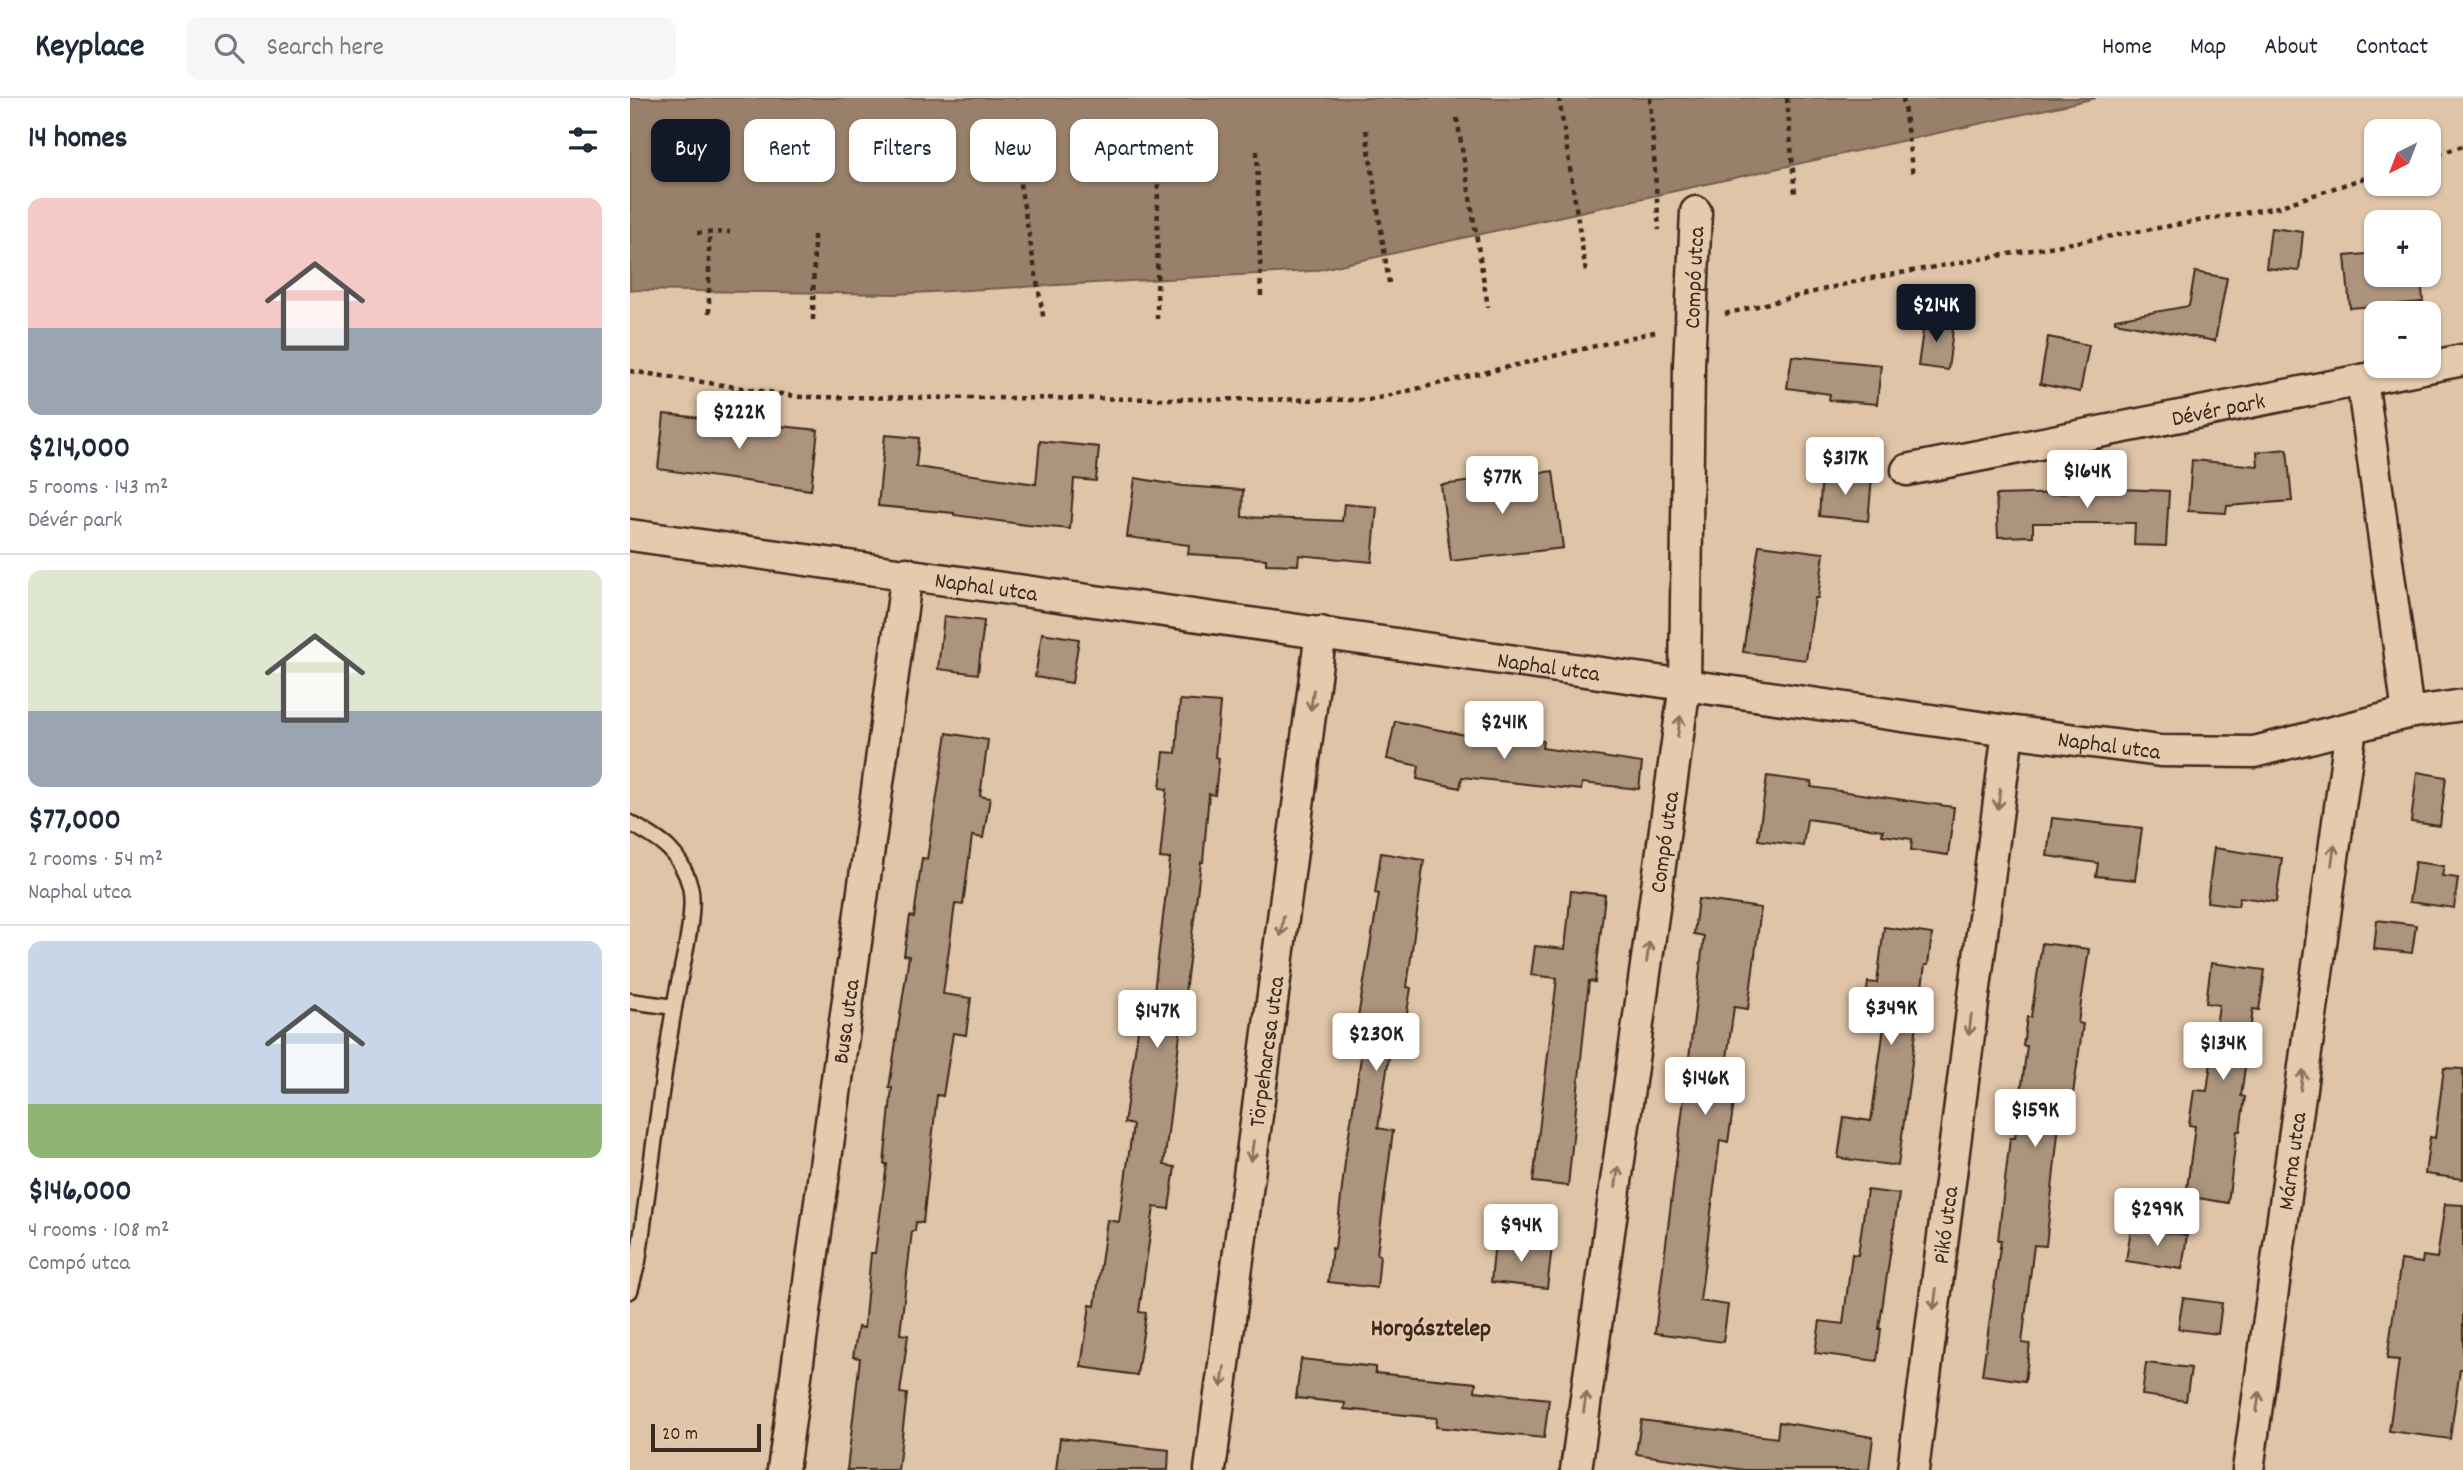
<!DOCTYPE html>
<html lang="en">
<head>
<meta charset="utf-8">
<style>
  body { margin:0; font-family:Dekko,sans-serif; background:#f6f6f7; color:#1f2937; height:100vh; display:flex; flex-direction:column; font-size:26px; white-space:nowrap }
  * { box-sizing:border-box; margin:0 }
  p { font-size:23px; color:#747a83 }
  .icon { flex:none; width:38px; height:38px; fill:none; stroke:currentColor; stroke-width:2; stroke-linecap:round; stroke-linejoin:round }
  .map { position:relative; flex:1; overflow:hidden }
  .side { display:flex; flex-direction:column; background:#fff; width:630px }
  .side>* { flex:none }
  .banner { position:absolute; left:21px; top:21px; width:665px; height:63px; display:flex; gap:14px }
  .needle { width:46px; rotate:222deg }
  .tools { position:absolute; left:1734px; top:21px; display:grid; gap:14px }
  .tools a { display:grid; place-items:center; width:77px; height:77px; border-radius:14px; background:#fff; box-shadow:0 2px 5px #0004; font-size:35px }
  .scale { position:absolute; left:21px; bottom:18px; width:110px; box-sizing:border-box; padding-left:7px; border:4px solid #3b2a1e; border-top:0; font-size:19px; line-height:24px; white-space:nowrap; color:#3b2a1e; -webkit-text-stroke:5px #e6caad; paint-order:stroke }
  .price { position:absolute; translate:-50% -60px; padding:0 16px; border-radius:7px; background:#fff; color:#222; font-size:23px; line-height:46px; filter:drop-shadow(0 2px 4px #0008) }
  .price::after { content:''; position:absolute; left:50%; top:42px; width:21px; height:16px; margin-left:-10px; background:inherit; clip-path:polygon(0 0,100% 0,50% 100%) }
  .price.current { background:#111827; color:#fff }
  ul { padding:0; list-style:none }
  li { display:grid; align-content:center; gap:14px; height:371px; padding:0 28px }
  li+li { border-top:2px solid #e0e1e3 }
  li span { display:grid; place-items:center; height:217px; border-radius:14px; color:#555 }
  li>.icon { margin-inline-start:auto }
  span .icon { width:126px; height:126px; fill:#fffc; stroke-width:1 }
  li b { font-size:30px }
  h2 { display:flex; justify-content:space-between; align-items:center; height:84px; padding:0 28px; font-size:30px }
  .chip { padding:0 24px; border-radius:14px; background:#fff; box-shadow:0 2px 5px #0004; font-size:24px; line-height:63px }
  .chip.current { background:#111827; color:#fff }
  header { display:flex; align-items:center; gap:42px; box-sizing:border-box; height:98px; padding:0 35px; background:#fff; border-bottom:2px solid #e0e1e3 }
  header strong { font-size:33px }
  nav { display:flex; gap:38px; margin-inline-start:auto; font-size:24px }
  .search { width:490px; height:63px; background:#f6f6f7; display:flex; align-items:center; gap:18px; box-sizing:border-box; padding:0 24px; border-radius:14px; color:#747a83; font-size:26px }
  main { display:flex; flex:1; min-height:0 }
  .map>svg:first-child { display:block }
  .water { fill:#98806b; stroke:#735e4c; stroke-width:2 }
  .building { fill:#ac947d; stroke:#3b2a1e; stroke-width:2 }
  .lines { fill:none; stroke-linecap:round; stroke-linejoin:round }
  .lane-casing { stroke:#3b2a1e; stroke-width:19 }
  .street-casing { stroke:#3b2a1e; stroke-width:35 }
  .path { stroke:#3b2a1e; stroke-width:4.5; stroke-dasharray:5 5; stroke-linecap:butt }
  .lane { stroke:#e6caad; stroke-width:14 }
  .street { stroke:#e6caad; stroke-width:30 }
  .oneway { stroke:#88725e }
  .labels { text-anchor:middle; stroke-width:5; stroke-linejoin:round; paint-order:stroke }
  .street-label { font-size:23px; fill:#3b2a1e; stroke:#e6caad }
  .neighbourhood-label { font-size:24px; font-weight:bold; fill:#3b2a1e; stroke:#e6caad }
</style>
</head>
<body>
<header>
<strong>Keyplace</strong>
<div class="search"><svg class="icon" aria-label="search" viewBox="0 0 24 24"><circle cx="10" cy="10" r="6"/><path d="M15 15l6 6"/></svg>Search here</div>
<nav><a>Home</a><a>Map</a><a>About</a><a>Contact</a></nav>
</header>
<main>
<section class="side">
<h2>14 homes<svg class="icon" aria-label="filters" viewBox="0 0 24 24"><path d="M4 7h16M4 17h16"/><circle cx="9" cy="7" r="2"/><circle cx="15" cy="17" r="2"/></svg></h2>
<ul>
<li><span style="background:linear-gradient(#f6c9c9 60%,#9aa5b1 0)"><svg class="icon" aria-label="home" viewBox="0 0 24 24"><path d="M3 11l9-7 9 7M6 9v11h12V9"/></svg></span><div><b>$214,000</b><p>5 rooms · 143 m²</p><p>Dévér park</p></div></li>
<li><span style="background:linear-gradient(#dfe7d0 65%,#9aa5b1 0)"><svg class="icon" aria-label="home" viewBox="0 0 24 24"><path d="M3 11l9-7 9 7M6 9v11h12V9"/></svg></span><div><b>$77,000</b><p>2 rooms · 54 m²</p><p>Naphal utca</p></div></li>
<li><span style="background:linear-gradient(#c9d6e8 75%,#8fb573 0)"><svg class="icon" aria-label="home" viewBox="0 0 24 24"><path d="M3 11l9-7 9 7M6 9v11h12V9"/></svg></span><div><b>$146,000</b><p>4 rooms · 108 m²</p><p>Compó utca</p></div></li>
</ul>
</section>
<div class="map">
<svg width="1833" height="1372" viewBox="0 0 1833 1372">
  <rect width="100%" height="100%" fill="#dfc4a7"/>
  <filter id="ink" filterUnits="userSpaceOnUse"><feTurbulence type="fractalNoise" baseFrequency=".0143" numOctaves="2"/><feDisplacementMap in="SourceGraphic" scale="14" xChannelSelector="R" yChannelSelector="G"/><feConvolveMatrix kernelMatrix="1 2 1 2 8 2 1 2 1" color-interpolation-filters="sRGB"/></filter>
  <g filter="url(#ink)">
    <path class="water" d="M0,0H1466L683,173L266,196L0,192Z"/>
    <g class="building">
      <path d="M1641,130L1673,134L1669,173L1636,170Z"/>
      <path d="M1746,155V177H1791L1793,204L1720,210L1715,158Z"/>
      <path d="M1565,174L1597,180L1585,243L1485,224V221L1559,208Z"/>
      <path d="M1295,219L1324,223L1318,272L1288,268Z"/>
      <path d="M1418,239L1459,247L1450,294L1410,286Z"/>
      <path d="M1162,258L1251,267L1247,306L1199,302L1200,296L1157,290Z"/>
      <path d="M34,316L188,332L181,392L28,371Z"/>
      <path d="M255,337L289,340L286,369L406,386L410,343L469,349L466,383L444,381L440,431L397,427L324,417V415L248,408Z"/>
      <path d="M1657,351L1662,403L1597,408L1596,415L1558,413L1562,362L1628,368L1627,354Z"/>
      <path d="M923,373L933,450L821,463L811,387Z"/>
      <path d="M1192,375L1242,380L1238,423L1189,418Z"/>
      <path d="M505,380L553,388L613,392L612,419L712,423L714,406L747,409L742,464L669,457L668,467L636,466V461L558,456L559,447L497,439Z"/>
      <path d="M1435,381H1464V390L1539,393L1536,448L1504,447L1505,425H1403V438L1368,439L1366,397L1435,395Z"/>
      <path d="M1129,447L1194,455L1188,500H1185L1176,562L1113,554Z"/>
      <path d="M314,518L354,523L348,576L308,571Z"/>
      <path d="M412,535L449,541L442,585L405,579Z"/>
      <path d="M550,602L590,605L585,659L589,660L585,697L579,696L573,764H571L534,1067L545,1069L539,1111L524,1109L509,1214L516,1215L507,1277L451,1269L460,1207L465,1208L477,1122L489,1124L503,1027L494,1025L509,926L520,927L540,761L530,760L537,691L530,690L534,654L546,655Z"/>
      <path d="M765,623L875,645L876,639L913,643L912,650L1012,665L1009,691L952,685L951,692L832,679L830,690L787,681L789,668L757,661Z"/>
      <path d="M317,635L358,642L350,698L360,700L353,740L342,738L333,807L325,806L313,896L341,900L336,937L323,935L313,998L307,997L293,1125L286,1124L285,1133H282L270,1236L278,1237L270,1295L277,1296L268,1372H217L230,1260L223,1259L228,1229L234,1230L241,1155H245L257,1066H254L262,990H259L279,858L274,857L280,818L284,819L292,760L297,761Z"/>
      <path d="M1787,674L1816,679L1810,728L1781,724Z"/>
      <path d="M1137,678L1182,684L1181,689L1324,709L1318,757L1281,752L1282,741L1252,737L1253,732L1177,721L1173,748L1128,742Z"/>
      <path d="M1422,720L1512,730L1505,782L1466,778L1468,765L1417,758Z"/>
      <path d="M1584,750L1652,760L1646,804L1610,799L1608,808L1577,804Z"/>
      <path d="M751,755L794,762L777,889L781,890L775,927L764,926L748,1030L763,1033L747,1156L750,1157L747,1190L698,1184L702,1150L705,1151L716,1055L737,921L728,919L749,796L745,795Z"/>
      <path d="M1785,764L1814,768L1812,778L1828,780L1824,810L1779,804Z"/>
      <path d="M941,793L975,797L965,884L959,883L938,1088L903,1084L927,880L901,877L905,848L935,851Z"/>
      <path d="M1068,801L1131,810L1118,911L1104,909L1091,1004L1104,1005L1098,1044L1090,1042L1070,1203L1098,1207L1093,1244L1025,1235L1074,838L1064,836Z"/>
      <path d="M1747,822L1786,827L1782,855L1744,851Z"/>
      <path d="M1254,829L1302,836L1298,867H1295L1268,1068L1208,1060L1214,1019L1241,1023L1254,929L1233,926L1238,884L1247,885Z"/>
      <path d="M1412,845L1459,851L1448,925L1453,926L1440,1017L1430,1016L1416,1148L1404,1147L1392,1245L1400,1246L1395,1283L1352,1277L1371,1142H1368L1380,1040H1385L1397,948H1393L1397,919H1401Z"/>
      <path d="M1581,865L1635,872L1629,912L1623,911L1611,998L1615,999L1610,1033H1607L1598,1105L1556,1098L1565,1028L1559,1027L1564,992L1577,993L1589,907L1576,905Z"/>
      <path d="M1814,970L1833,971V1081L1795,1076L1800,1039L1805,1040Z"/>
      <path d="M1237,1092L1269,1096L1249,1231H1251L1247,1263L1185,1255L1190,1223L1213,1226L1222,1156L1228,1157Z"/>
      <path d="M1815,1106L1833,1107V1271H1830L1820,1341L1759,1333L1769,1262L1757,1261L1771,1162L1792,1165L1793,1158L1807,1160Z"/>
      <path d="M1501,1130L1557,1137L1552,1171L1496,1163Z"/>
      <path d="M865,1143L922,1149L917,1190L861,1184Z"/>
      <path d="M1553,1200L1592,1205L1588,1236L1548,1231Z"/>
      <path d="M671,1261L745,1269V1275L846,1285L845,1293L919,1301L914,1340L806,1329L807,1320L714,1311L715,1305L666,1300Z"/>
      <path d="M1516,1265L1561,1270L1556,1303L1512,1297Z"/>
      <path d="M1011,1322L1147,1340L1149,1324L1243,1339L1239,1372H1114L1006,1356Z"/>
      <path d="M430,1340L539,1352L538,1372H426Z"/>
    </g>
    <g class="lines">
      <defs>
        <g id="lane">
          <path d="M0,725C30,742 50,752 60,788C67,816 49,879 44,910C30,994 20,1079 8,1163L0,1193"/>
          <path d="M0,903L44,909"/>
        </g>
        <g id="street">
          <path d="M1732,282L1778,615"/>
          <path id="s1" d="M1277,372L1833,262"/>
          <path id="s2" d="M0,437L1378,633L1530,653L1624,654L1778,615L1833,607"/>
          <path id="s3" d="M153,1372L277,475"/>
          <path id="s4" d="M580,1372L691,534"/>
          <path id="s5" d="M946,1372L1055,587L1059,267L1066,114"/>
          <path id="s6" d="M1283,1372L1378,633"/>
          <path id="s7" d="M1618,1372L1721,630"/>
        </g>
      </defs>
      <use href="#lane" class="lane-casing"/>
      <use href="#street" class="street-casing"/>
      <g class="path">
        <path d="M929,0L956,174"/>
        <path d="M1020,0L1029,132"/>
        <path d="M1157,0L1165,96"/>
        <path d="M1273,0L1283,78"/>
        <path d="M827,20L858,209"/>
        <path d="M736,32L759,185"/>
        <path d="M383,46L414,223"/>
        <path d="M627,53L631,198"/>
        <path d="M1799,59L1833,48"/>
        <path d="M67,135L100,134"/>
        <path d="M79,215V135"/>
        <path d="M1095,216L1236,181L1648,109L1746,76"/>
        <path d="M527,221L528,66"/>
        <path d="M183,222L184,136"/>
        <path d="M0,273L171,299L740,302L1028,233"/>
      </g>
      <use href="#lane" class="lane"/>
      <use href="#street" class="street"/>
    </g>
    <defs><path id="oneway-shaft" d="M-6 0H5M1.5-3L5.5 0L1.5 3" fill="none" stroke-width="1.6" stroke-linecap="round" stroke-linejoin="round" transform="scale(1.75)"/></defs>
    <g class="oneway">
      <use href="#oneway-shaft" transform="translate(682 602) rotate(98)"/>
      <use href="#oneway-shaft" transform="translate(1049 628) rotate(-82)"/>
      <use href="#oneway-shaft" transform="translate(1369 701) rotate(97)"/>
      <use href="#oneway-shaft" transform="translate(1703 757) rotate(-82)"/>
      <use href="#oneway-shaft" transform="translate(652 828) rotate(98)"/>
      <use href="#oneway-shaft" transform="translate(1018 854) rotate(-82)"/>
      <use href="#oneway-shaft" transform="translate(1340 927) rotate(97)"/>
      <use href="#oneway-shaft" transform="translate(1672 982) rotate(-82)"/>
      <use href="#oneway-shaft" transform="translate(622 1053) rotate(98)"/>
      <use href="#oneway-shaft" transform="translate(987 1079) rotate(-82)"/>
      <use href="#oneway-shaft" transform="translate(1305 1201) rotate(97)"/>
      <use href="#oneway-shaft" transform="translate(593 1279) rotate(98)"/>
      <use href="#oneway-shaft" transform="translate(955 1304) rotate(-82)"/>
      <use href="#oneway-shaft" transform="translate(1628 1304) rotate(-82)"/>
    </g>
  </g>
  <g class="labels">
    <g class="street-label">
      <text dy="8" stroke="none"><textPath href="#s5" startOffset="1200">Compó utca</textPath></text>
      <text dy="8" stroke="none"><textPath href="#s1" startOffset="317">Dévér park</textPath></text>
      <text dy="8" stroke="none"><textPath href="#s2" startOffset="360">Naphal utca</textPath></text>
      <text dy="8" stroke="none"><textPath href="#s2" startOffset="928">Naphal utca</textPath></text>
      <text dy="8" stroke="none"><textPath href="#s2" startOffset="1494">Naphal utca</textPath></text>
      <text dy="8" stroke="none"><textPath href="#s5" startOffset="634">Compó utca</textPath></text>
      <text dy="8" stroke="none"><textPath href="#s3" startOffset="453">Busa utca</textPath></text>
      <text dy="8" stroke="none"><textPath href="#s4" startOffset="422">Törpeharcsa utca</textPath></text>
      <text dy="8" stroke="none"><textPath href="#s7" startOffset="312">Márna utca</textPath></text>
      <text dy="8" stroke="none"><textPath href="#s6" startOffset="247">Pikó utca</textPath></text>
    </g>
    <g class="neighbourhood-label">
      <text x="801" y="1237">Horgásztelep</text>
    </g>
  </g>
</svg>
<div class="tools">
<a><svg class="needle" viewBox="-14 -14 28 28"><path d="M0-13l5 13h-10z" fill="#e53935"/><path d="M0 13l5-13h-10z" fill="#747a83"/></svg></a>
<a>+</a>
<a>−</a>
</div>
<div class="scale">20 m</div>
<b class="price current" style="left:1306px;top:246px">$214K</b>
<b class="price" style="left:109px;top:353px">$222K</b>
<b class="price" style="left:1215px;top:399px">$317K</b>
<b class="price" style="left:1457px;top:412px">$164K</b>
<b class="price" style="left:872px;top:418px">$77K</b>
<b class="price" style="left:874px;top:663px">$241K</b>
<b class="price" style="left:1261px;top:949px">$349K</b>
<b class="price" style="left:527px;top:952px">$147K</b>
<b class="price" style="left:746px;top:975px">$230K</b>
<b class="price" style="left:1593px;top:984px">$134K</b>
<b class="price" style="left:1075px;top:1019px">$146K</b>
<b class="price" style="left:1405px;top:1051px">$159K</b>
<b class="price" style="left:1527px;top:1150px">$299K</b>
<b class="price" style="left:891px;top:1166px">$94K</b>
<div class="banner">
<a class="chip current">Buy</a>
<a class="chip">Rent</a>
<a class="chip">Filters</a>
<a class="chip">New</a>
<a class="chip">Apartment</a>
</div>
</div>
</main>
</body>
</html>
